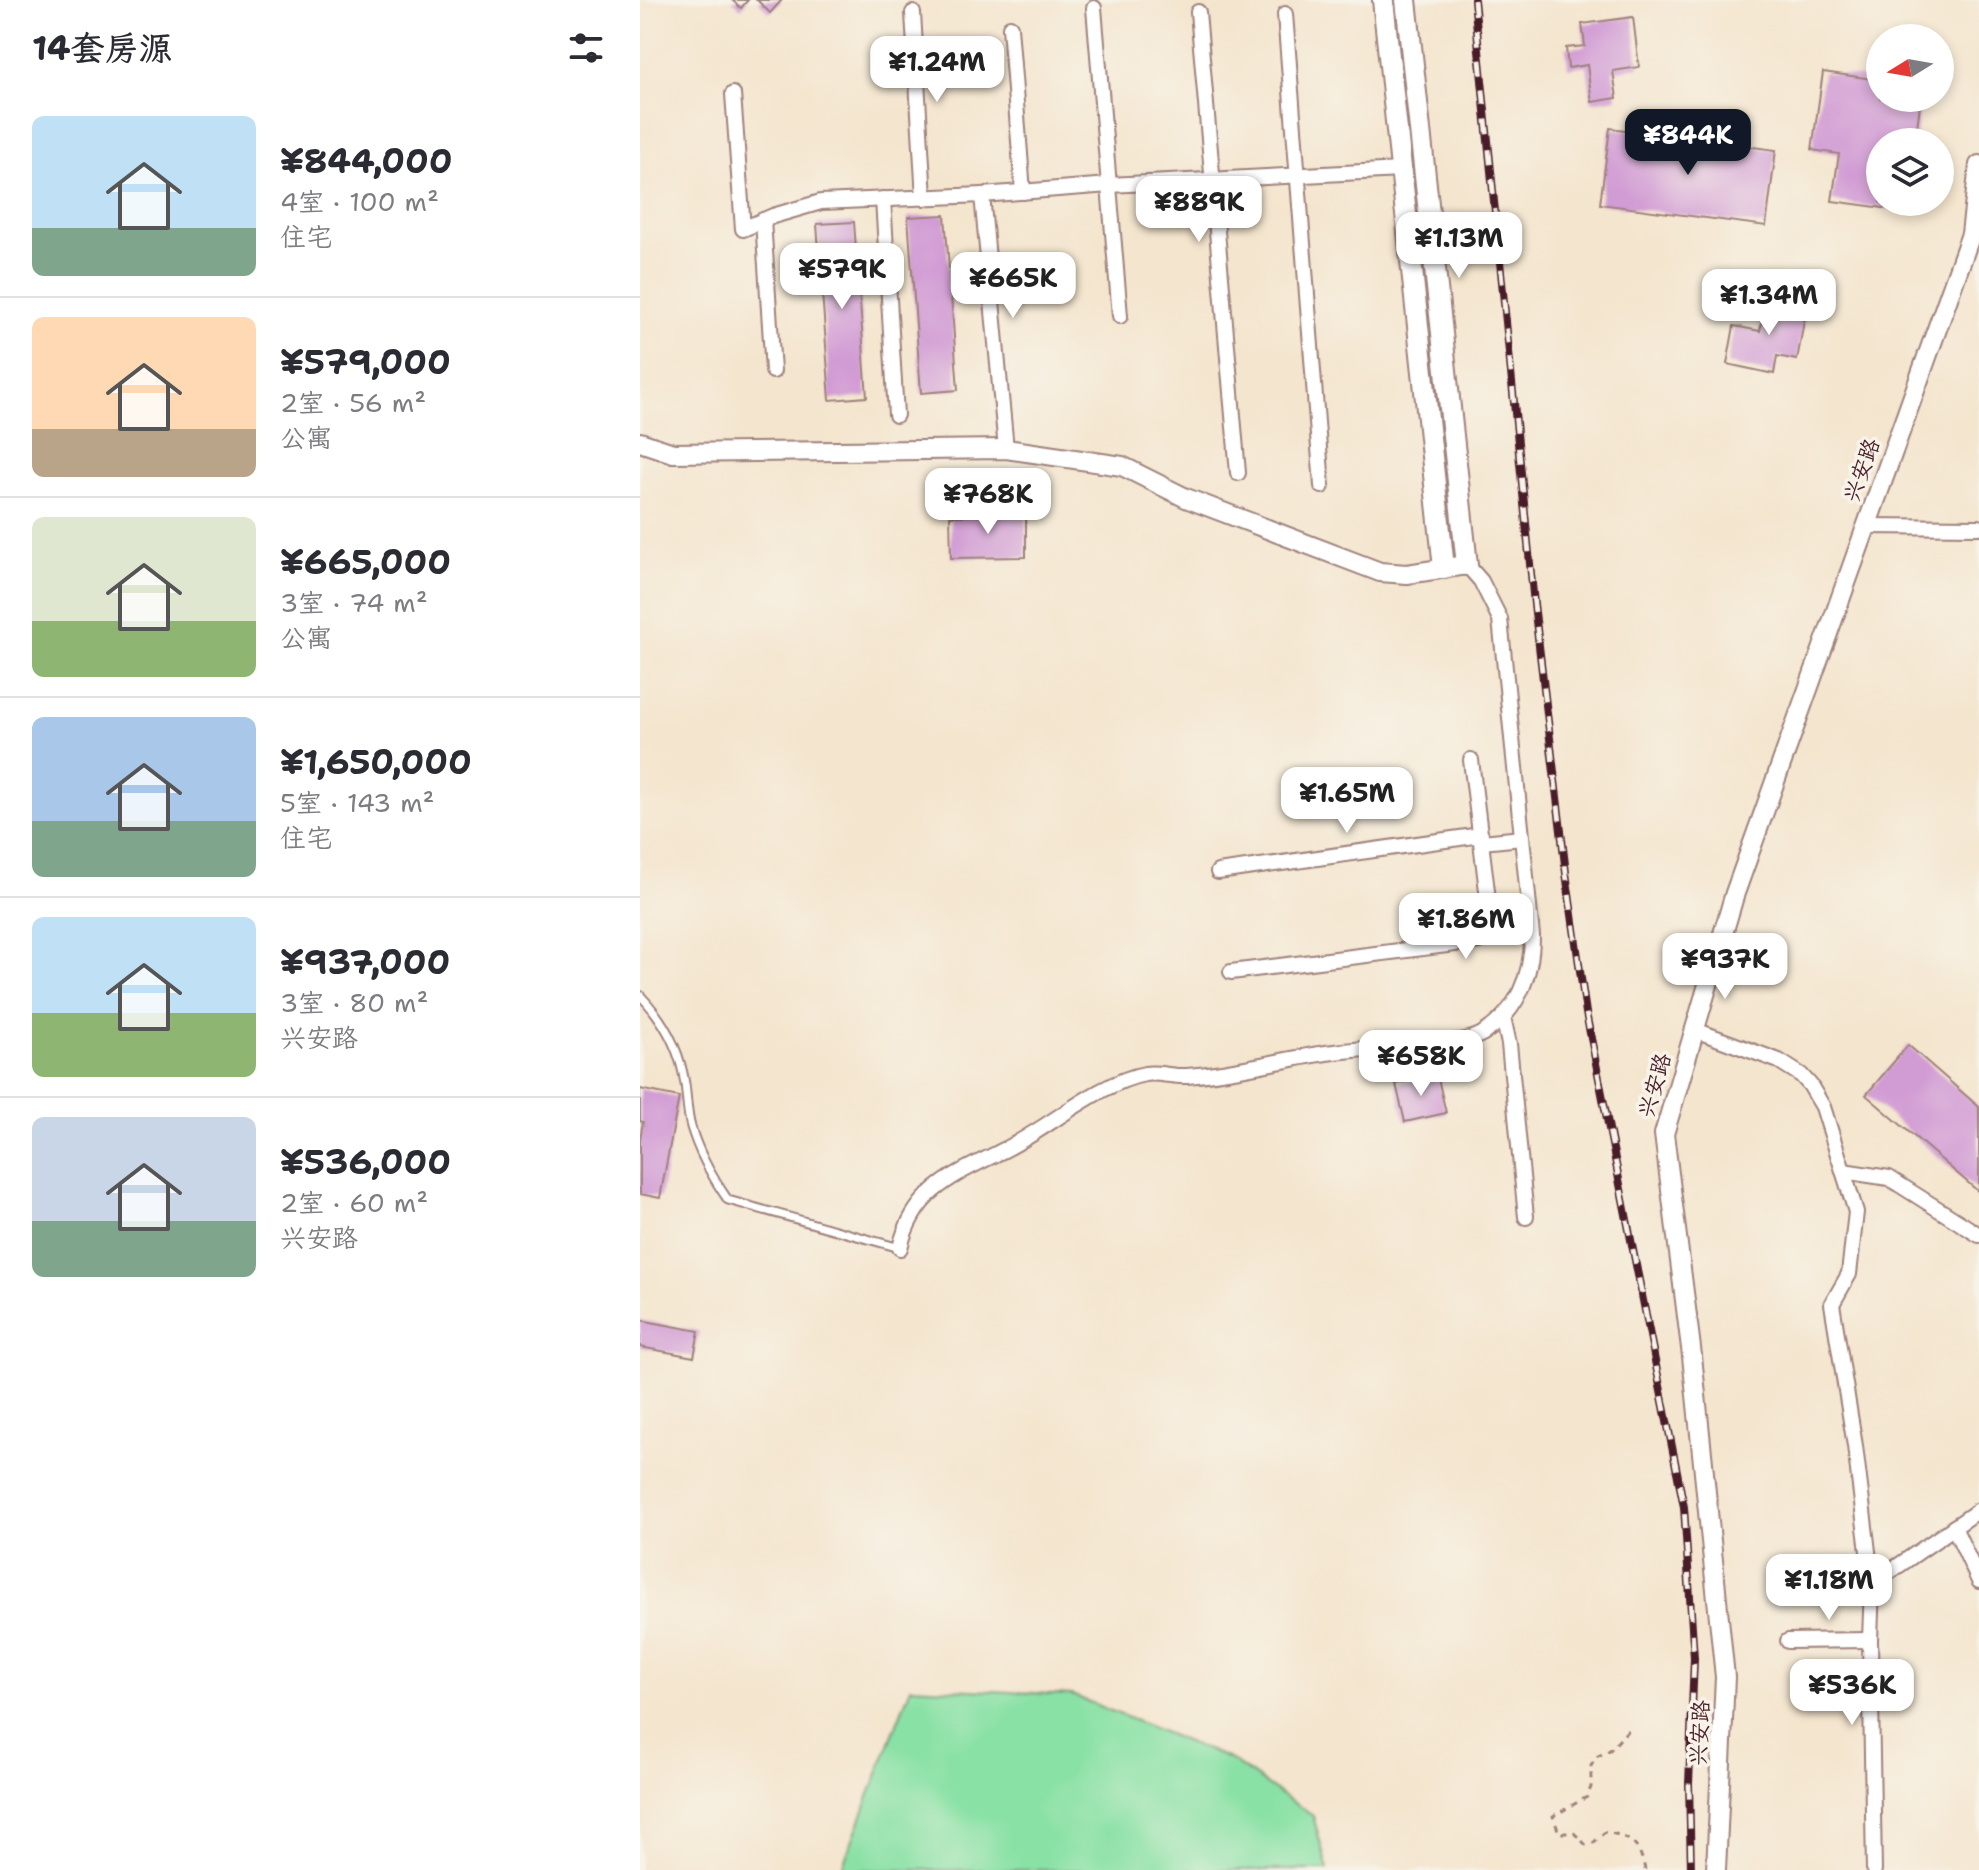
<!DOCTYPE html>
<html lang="zh">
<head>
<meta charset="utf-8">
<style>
  body { margin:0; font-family:"Shantell Sans","LXGW WenKai TC",sans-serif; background:#f7f7f7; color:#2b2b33; height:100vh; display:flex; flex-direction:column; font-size:30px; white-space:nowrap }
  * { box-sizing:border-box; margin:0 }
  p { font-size:26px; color:#7c7c81 }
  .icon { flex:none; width:44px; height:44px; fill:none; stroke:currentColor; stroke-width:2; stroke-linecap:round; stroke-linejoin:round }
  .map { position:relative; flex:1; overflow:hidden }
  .drawer { display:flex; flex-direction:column; background:#fff; width:640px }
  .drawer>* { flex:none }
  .needle { width:52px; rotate:259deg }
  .fabs { position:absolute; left:1226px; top:24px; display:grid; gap:16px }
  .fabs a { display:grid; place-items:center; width:88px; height:88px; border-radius:50%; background:#fff; box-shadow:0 4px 12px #0003; font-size:40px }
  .price { position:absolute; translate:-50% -68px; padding:0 18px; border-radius:16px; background:#fff; color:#222; font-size:26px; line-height:52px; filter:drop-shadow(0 2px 4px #0008) }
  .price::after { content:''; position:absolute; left:50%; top:48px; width:24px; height:18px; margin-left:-12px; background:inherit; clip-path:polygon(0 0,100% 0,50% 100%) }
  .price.current { background:#111827; color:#fff }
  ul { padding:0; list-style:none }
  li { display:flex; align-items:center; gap:24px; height:200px; padding:0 32px }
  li+li { border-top:2px solid #e1e1e2 }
  li span { display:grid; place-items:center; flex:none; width:224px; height:160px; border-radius:12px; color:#555 }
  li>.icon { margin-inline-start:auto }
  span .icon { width:96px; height:96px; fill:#fffc; stroke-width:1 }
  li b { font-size:34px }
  h2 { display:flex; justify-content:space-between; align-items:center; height:96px; padding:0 32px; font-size:34px }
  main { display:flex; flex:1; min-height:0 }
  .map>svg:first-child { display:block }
  .pitch { fill:#89e1a5; stroke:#6a8068; stroke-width:2 }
  .building { fill:#d19bd4 }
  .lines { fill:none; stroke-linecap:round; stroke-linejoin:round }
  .service-casing { stroke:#9f827c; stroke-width:11 }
  .minor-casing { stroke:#9f827c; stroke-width:18 }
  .tertiary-casing { stroke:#9f827c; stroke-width:22 }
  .secondary-casing { stroke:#9f827c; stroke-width:24 }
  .path { stroke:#9f827c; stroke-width:3; stroke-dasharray:6 6; stroke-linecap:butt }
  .service { stroke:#fff; stroke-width:7 }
  .minor { stroke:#fff; stroke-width:14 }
  .tertiary { stroke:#fff; stroke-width:18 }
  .secondary { stroke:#fff; stroke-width:20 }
  .rail-casing { stroke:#4a1f2b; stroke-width:8 }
  .rail { stroke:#f7f3e8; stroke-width:5; stroke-dasharray:15; stroke-linecap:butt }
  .labels { text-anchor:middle; stroke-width:7; stroke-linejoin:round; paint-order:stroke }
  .street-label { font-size:22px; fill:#4a1f2b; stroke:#f7f3e8 }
</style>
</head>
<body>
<main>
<section class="drawer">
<h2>14套房源<svg class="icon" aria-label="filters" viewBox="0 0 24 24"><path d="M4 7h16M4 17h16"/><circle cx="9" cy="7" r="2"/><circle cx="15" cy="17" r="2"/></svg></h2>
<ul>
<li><span style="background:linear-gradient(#bfe0f5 70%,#7fa58c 0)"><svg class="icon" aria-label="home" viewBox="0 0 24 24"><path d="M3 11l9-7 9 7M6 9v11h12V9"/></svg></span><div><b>¥844,000</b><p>4室 · 100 m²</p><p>住宅</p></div></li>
<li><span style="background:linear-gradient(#ffd9b3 70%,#b9a48a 0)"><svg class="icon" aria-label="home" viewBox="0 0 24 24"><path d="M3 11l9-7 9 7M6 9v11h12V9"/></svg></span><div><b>¥579,000</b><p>2室 · 56 m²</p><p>公寓</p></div></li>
<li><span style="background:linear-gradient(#dfe7d0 65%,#8fb573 0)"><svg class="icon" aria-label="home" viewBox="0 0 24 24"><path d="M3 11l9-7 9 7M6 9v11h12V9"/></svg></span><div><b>¥665,000</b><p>3室 · 74 m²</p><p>公寓</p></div></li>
<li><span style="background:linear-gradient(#a9c7e8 65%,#7fa58c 0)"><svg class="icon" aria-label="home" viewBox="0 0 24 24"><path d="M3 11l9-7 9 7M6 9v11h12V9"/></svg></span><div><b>¥1,650,000</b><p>5室 · 143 m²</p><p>住宅</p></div></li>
<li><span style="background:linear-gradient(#bfe0f5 60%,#8fb573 0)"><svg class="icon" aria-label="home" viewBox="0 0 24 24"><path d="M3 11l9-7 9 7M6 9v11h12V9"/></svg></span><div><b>¥937,000</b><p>3室 · 80 m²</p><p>兴安路</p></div></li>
<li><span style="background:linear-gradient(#c9d6e8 65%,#7fa58c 0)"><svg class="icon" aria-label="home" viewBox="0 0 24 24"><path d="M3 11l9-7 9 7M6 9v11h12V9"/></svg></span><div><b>¥536,000</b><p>2室 · 60 m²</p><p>兴安路</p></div></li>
</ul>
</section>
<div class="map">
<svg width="1339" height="1870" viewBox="0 0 1339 1870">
  <rect width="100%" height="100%" fill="#f7f3e8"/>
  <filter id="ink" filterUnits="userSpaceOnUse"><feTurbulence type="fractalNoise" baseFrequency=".0125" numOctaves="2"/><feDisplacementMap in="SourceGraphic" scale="16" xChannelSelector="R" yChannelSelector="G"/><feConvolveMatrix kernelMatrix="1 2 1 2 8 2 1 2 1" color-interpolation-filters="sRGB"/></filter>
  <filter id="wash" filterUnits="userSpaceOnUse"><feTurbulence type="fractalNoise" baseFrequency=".006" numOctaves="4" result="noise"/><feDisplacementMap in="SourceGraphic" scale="32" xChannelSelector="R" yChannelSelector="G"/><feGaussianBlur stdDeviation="1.8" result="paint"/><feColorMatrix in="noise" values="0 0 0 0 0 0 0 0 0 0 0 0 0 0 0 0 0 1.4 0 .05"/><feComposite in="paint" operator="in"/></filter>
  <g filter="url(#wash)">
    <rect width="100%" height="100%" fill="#f4e5ce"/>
    <path class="pitch" d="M271,1687L432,1695L589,1759L673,1816L688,1870H201Z"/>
    <g id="blocks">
      <g class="building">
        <path d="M92,0H108L101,8Z"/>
        <path d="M117,0H142L130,13Z"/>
        <path d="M993,17L999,67L973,71L977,98L952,102L947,65L928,68L926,48L945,46L942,24Z"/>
        <path d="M1183,72L1240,80V98H1281L1275,142H1240V202H1267L1266,211L1192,201L1199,154L1172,150Z"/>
        <path d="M970,128L1136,150L1126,226L960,204Z"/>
        <path d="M305,215L318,390L281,393L268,217Z"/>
        <path d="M214,222L227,397L190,400L177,224Z"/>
        <path d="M1127,296L1167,305L1157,360L1137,356L1134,374L1087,364L1094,326L1120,331Z"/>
        <path d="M386,515V557L311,558L310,516Z"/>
        <path d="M1268,1045L1339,1107V1192L1226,1095Z"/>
        <path d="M797,1074L806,1113L765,1122L756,1084Z"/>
        <path d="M0,1089L39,1097L20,1198L0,1194V1139L3,1122L0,1121Z"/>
        <path d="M0,1320L59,1331L54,1357L0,1347Z"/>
      </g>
    </g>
  </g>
  <g filter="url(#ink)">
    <use href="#blocks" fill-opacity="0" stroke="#9f827c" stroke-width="2"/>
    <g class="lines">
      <defs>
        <path id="service" d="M0,995C23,1019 40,1050 45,1084C47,1098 47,1113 51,1127C59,1154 72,1177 88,1200L260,1248"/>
        <g id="minor">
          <path d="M454,8L480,316"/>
          <path d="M558,12L598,473"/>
          <path d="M273,13L284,198"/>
          <path d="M645,14L682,486"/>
          <path d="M370,27L383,192"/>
          <path d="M93,94L103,229L133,216L181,202L342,195L469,185L761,170"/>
          <path d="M342,195L366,449"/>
          <path d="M243,199L256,415"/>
          <path d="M123,220L133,371"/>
          <path d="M1226,526L1339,527"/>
          <path d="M842,842L882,838"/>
          <path d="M578,872L841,835"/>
          <path d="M591,972L839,941L852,932L831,760"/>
          <path d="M863,1017L869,1044L886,1217"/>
          <path d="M1055,1030L1139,1061L1161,1075L1170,1085L1183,1107L1216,1212L1209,1274L1192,1304L1215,1446L1232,1584L1230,1640L1234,1870"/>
          <path d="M1203,1171L1249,1178L1339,1235"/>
          <path d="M260,1248C274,1188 317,1174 366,1149C408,1128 460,1082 505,1074C518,1072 534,1077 547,1076C594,1073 640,1060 686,1053C720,1049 754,1047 788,1044C806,1042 826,1043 842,1034C877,1013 892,976 892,936L860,619L841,581L827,565"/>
          <path d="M1314,1527L1339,1581"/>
          <path d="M1232,1584L1339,1510"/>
          <path d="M1148,1641L1230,1640"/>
        </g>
        <g id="tertiary">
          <path d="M0,442L33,453L366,449L482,466L546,498L740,572L767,574L827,565"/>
          <path d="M1076,1870L1085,1677L1052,1356L1024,1134L1095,893L1331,234L1339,165"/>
        </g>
        <g id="secondary">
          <path d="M743,0L804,568"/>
          <path d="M766,0L827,565"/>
        </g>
      </defs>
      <use href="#service" class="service-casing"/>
      <use href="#minor" class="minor-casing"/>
      <use href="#tertiary" class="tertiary-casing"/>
      <use href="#secondary" class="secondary-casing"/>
      <path class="path" d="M988,1730L970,1750L956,1757L951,1766V1787L947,1797L913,1816L919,1833H934L946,1845L953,1843L965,1832C991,1836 1000,1845 1005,1870"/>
      <use href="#service" class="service"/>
      <use href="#minor" class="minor"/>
      <use href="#tertiary" class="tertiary"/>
      <use href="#secondary" class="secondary"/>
      <defs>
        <path id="rail" d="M834,0L894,604L926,873L946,1013L1044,1507L1054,1658L1049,1784L1051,1870"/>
      </defs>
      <use href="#rail" class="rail-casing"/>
      <use href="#rail" class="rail"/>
    </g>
  </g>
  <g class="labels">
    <g class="street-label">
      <text transform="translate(1221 470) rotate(-70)" y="8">兴安路</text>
      <text transform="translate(1014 1085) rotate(-74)" y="8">兴安路</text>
      <text transform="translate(1059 1733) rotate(-87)" y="8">兴安路</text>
    </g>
  </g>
</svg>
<div class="fabs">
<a><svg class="needle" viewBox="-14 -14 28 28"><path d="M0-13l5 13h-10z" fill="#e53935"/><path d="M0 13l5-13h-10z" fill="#7c7c81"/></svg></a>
<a><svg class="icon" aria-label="layers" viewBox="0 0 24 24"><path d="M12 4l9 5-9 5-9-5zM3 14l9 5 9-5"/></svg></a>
</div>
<b class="price" style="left:297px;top:104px">¥1.24M</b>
<b class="price current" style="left:1048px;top:177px">¥844K</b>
<b class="price" style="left:559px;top:244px">¥889K</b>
<b class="price" style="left:819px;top:280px">¥1.13M</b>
<b class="price" style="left:202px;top:311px">¥579K</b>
<b class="price" style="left:373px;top:320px">¥665K</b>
<b class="price" style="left:1129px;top:337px">¥1.34M</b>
<b class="price" style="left:348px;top:536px">¥768K</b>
<b class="price" style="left:707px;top:835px">¥1.65M</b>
<b class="price" style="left:826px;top:961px">¥1.86M</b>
<b class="price" style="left:1085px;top:1001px">¥937K</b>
<b class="price" style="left:781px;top:1098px">¥658K</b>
<b class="price" style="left:1189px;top:1622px">¥1.18M</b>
<b class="price" style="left:1212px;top:1727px">¥536K</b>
</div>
</main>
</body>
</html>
